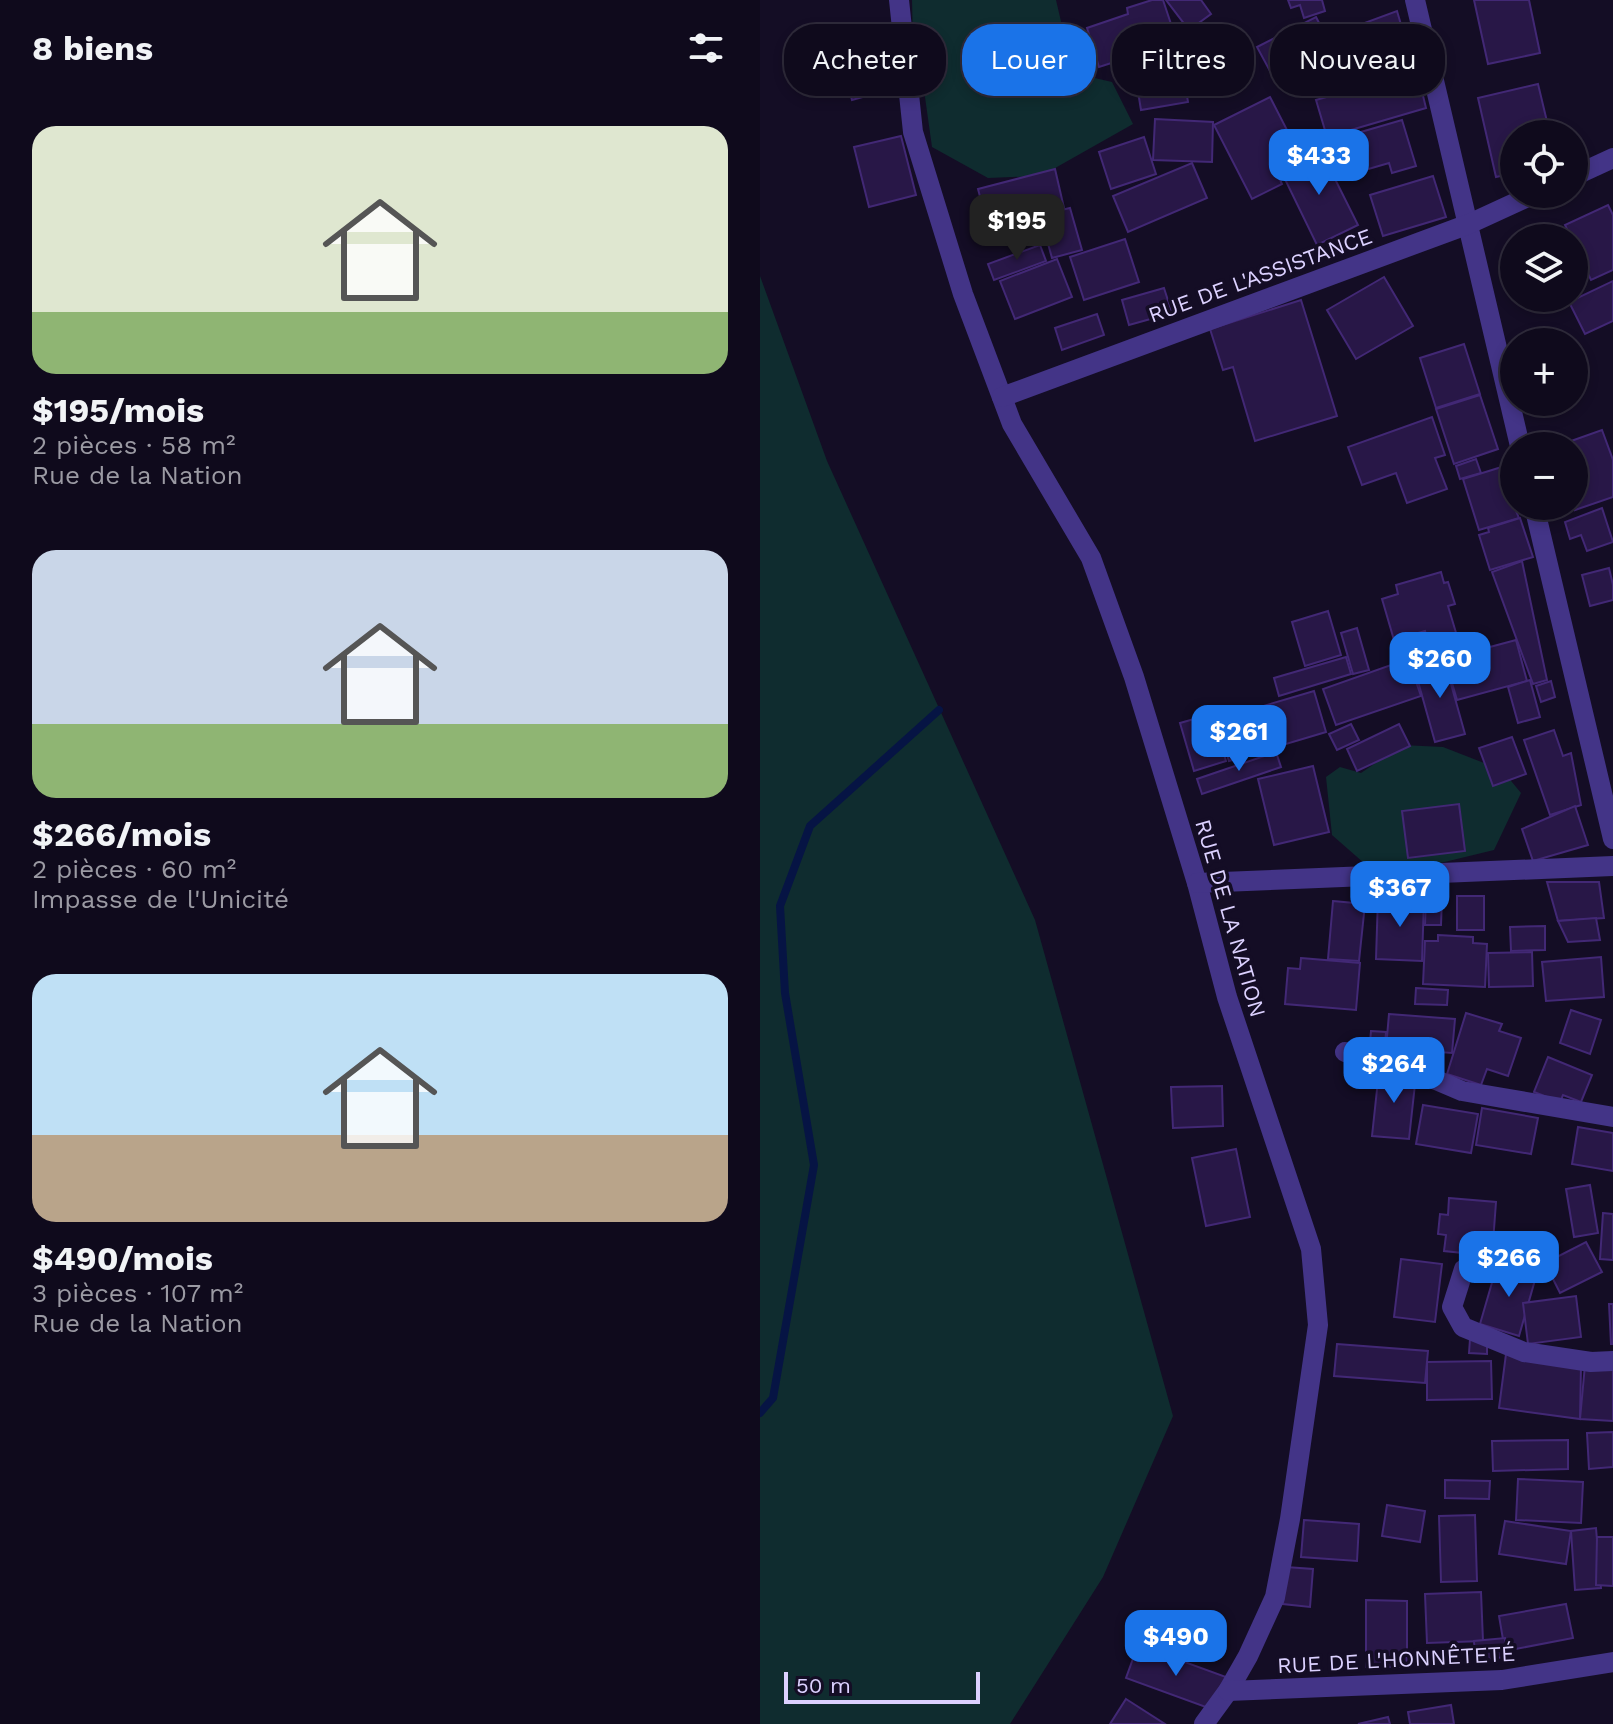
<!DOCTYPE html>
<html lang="fr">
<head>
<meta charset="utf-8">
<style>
  body { margin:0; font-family:"Work Sans",sans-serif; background:#1d1829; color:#f1f3f6; height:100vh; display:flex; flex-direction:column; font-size:30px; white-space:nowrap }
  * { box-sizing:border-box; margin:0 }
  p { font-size:26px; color:#9b9aa3 }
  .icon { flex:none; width:44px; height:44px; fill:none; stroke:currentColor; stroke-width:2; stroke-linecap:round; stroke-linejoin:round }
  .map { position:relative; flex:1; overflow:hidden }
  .sheet { display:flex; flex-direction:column; background:#0f0a1c; width:760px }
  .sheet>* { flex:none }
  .banner { position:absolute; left:24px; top:24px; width:708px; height:72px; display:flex; gap:16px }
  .fabs { position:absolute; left:740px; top:120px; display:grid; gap:16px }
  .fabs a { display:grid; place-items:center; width:88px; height:88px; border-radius:50%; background:#0f0a1c; box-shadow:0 4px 12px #0003,0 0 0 2px #2f2b3b; font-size:40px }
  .scale { position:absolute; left:24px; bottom:20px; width:196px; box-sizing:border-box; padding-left:8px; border:4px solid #dcd1ff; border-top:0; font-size:22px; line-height:28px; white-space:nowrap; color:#dcd1ff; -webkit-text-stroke:6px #140d25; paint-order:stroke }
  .price { position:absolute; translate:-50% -68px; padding:0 18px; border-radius:16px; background:#1a73e8; color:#fff; font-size:26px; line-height:52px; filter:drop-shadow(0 2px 4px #0008) }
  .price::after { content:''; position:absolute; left:50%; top:48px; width:24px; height:18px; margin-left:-12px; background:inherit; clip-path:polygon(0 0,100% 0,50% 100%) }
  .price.selected { background:#222; color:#fff }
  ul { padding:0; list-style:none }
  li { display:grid; align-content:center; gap:16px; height:424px; padding:0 32px }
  li span { display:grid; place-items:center; height:248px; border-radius:24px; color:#555 }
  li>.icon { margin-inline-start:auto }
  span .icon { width:144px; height:144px; fill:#fffc; stroke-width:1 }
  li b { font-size:34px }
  h2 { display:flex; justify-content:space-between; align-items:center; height:96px; padding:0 32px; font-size:34px }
  .pill { padding:0 28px; border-radius:32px; background:#0f0a1c; box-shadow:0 4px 12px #0003,0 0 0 2px #2f2b3b; font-size:28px; line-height:72px }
  .pill.selected { background:#1a73e8; color:#fff }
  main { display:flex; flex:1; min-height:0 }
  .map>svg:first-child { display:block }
  .green { fill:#0f2c2f }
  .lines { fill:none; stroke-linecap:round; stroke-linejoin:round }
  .stream { stroke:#061444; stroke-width:8 }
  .building { fill:#281747; stroke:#422875; stroke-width:2 }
  .minor { stroke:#433487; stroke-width:20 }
  .labels { text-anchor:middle; stroke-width:7; stroke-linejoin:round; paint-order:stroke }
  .street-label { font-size:22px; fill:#dcd1ff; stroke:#140d25 }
</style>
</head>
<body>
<main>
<section class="sheet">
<h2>8 biens<svg class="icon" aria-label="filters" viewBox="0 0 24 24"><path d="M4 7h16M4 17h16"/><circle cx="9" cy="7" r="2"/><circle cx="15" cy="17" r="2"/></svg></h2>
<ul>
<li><span style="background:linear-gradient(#dfe7d0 75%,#8fb573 0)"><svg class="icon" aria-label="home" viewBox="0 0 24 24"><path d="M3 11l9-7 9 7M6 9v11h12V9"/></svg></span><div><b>$195/mois</b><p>2 pièces · 58 m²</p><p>Rue de la Nation</p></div></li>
<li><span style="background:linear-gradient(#c9d6e8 70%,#8fb573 0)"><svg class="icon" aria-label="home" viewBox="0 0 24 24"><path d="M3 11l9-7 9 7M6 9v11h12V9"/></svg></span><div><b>$266/mois</b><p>2 pièces · 60 m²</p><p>Impasse de l'Unicité</p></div></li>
<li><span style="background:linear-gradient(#bfe0f5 65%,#b9a48a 0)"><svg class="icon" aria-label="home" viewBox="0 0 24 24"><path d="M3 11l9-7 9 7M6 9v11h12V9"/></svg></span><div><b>$490/mois</b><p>3 pièces · 107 m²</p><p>Rue de la Nation</p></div></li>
</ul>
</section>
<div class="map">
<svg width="853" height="1724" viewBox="0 0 853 1724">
  <rect width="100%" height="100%" fill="#140d25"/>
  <g class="green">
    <path d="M152,0H296L313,73L352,82L373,124L281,176L228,178L172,147L165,97L153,43Z"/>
    <path d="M0,276L67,461L275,920L413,1416L343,1577L250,1724H0Z"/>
    <path d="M642,745L683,747L742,770L761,793L734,850L668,866L604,863L572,835L566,777L580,767L601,773Z"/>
  </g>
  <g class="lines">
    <path class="stream" d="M0,1413L13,1398L54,1165L25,993L20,906L50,826L179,710"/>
  </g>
  <g class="building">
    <path d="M392,0H403L417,42L339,67L327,28L368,14L367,8Z"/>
    <path d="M406,0H441L451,14L429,30Z"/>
    <path d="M528,0H562L565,11L544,18L540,5L531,8Z"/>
    <path d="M714,0H769L780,53L728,64Z"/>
    <path d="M637,11L649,52L594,72L580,32Z"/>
    <path d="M556,17L575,54L517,84L497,47Z"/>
    <path d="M127,33L142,86L92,100L77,47Z"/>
    <path d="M421,60L428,102L381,110L374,67Z"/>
    <path d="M657,71L666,108L567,137L556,100Z"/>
    <path d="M778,84L790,134H754V173L736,177L718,98Z"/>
    <path d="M510,97L527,130L521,133L527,146L520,149L527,163L515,169L522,184L492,199L454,125Z"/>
    <path d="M395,119L453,122L452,162L393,160Z"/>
    <path d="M642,120L656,166L632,173L629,163L605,170L594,134Z"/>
    <path d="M141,136L156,195L109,207L94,147Z"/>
    <path d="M384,137L396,174L351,189L339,152Z"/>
    <path d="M560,149L598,225L557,245L520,169Z"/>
    <path d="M432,163L447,198L368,232L353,196Z"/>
    <path d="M295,169L304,208L228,227L218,189Z"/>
    <path d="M673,176L686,217L623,236L610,195Z"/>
    <path d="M848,205L853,215V270L831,280L814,244V238H811L805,225Z"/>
    <path d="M310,208L322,250L292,258L280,215Z"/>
    <path d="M798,228L802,238H773Z"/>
    <path d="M365,239L379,282L324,300L310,257Z"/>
    <path d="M280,245L286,261L234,280L228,264Z"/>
    <path d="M297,259L312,297L255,319L240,281Z"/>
    <path d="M624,277L653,326L596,359L567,310Z"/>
    <path d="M853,281V321L825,334L809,302Z"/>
    <path d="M404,288L412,313L369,325L362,300Z"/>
    <path d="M541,300L577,416L495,441L473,367L463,370L450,329Z"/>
    <path d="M337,314L344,335L302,350L295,328Z"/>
    <path d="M704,344L720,394L676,408L660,358Z"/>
    <path d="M720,395L738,449L694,464L676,409Z"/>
    <path d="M672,417L685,455L675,458L687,489L647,503L636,473L602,485L588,447Z"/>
    <path d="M842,430L853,460V497L815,510L814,446H797Z"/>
    <path d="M716,459L721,473L700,479L696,466Z"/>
    <path d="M748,465L754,483V506L759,518L719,530L703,479Z"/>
    <path d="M842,508L853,542L827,551L821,535L810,539L805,522Z"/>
    <path d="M760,518L773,557L730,570L719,535L729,532L728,528Z"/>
    <path d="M762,561L787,680L773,684L732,572Z"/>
    <path d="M849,568L853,585V600L830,606L822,575Z"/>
    <path d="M681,572L684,583L688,582L695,604L688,606L697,636L669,644L665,631L634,640L622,599L638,594L636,585Z"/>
    <path d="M568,611L581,655L545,666L532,622Z"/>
    <path d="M597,628L609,670L593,674L581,633Z"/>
    <path d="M756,640L767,681L697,700L685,659Z"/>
    <path d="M586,657L591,674L519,696L514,678Z"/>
    <path d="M648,659L661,696L576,725L563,689Z"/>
    <path d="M684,659L705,734L675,742L654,667Z"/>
    <path d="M770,680L780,717L758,723L748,687Z"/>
    <path d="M791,681L795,697L781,702L776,686Z"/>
    <path d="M554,691L566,732L469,761L456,720Z"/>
    <path d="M452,714L466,761L434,771L420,723Z"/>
    <path d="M591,724L599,740L577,750L569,734Z"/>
    <path d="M639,724L650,746L597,771L587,749Z"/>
    <path d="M794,730L803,756L811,753L821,805L790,815L764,740Z"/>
    <path d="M752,737L766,774L733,786L719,748Z"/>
    <path d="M516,752L521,767L442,794L437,779Z"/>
    <path d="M553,766L569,832L514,845L498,779Z"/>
    <path d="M699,804L705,851L648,858L642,811Z"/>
    <path d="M815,806L828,845L773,861L762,829Z"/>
    <path d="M787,882H839L844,918L798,921Z"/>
    <rect x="697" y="896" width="27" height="34"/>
    <path d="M618,897L664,899L662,961L616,959Z"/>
    <path d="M666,897H682L681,925H665Z"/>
    <path d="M573,901L605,904L599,961L568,959Z"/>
    <path d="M836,918L840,940L808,942L798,921Z"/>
    <path d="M785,926V950L751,951L750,927Z"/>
    <path d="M678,935L713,937V943L727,944L725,987L663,984L665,941H678Z"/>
    <path d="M772,952L773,986L729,987L728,953Z"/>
    <path d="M841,957L844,997L786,1001L782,962Z"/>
    <path d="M541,958L600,963L596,1010L525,1004L528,968L540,969Z"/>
    <path d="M656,988L688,990L687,1005L655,1004Z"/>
    <path d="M811,1010L841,1020L830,1054L800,1043Z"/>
    <path d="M706,1013L742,1024L739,1031L761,1038L748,1076L727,1069L721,1085L687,1074Z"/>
    <path d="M629,1014L695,1019L692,1053L626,1048Z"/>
    <path d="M611,1031L626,1032L624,1057L609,1055Z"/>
    <path d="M788,1057L832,1075L821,1102L803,1095L800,1102L774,1092Z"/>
    <path d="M619,1071L656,1075L649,1139L612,1136Z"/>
    <path d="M462,1086L463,1126L413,1128L411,1087Z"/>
    <path d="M663,1105L718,1114L711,1153L656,1144Z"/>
    <path d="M722,1108L778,1118L771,1154L716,1145Z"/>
    <path d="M818,1127L853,1133V1171L812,1164Z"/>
    <path d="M476,1149L490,1217L446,1226L432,1158Z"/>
    <path d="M830,1185L838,1233L814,1237L806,1189Z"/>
    <path d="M689,1198L736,1202L732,1256L684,1251L686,1235L678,1234L680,1214L688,1215Z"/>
    <path d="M843,1213L853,1214V1260L840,1259Z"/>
    <path d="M826,1242L842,1272L800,1293L785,1263Z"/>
    <path d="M641,1259L682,1264L675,1322L634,1317Z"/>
    <path d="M738,1262L777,1273L759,1336L720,1324Z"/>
    <path d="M816,1296L821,1337L768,1344L763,1303Z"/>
    <path d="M849,1304H853V1344H851Z"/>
    <path d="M710,1339L727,1340V1354L709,1353Z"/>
    <path d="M577,1344L668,1351L665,1383L574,1376Z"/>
    <path d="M746,1354L821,1365L820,1419L739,1408Z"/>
    <path d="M731,1361L732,1399L667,1400V1362Z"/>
    <path d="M825,1365L853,1367V1421L820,1419Z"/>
    <path d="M853,1432V1467L829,1469L827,1433Z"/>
    <path d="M808,1440V1469L733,1471L732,1441Z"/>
    <path d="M758,1479L823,1482L821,1523L756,1520Z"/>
    <path d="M685,1480L730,1481L729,1499L685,1498Z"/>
    <path d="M627,1505L665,1511L660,1542L622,1536Z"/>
    <path d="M715,1515L717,1581L681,1582L679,1516Z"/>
    <path d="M544,1520L599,1524L597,1561L541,1557Z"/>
    <path d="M745,1521L811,1531L806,1564L739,1554Z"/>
    <path d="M836,1528L841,1588L815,1590L811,1531Z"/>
    <path d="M837,1537H853V1586L836,1585Z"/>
    <path d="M526,1567L553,1569L550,1607L523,1604Z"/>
    <path d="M721,1592L723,1641L667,1643L665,1594Z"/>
    <path d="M606,1600L647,1601V1667H606Z"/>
    <path d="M806,1604L813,1638L745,1651L739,1616Z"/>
    <path d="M745,1638L746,1657L715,1660L714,1641Z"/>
    <path d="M378,1645L466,1677L454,1710L366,1678Z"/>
    <path d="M366,1699L405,1724H350Z"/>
    <path d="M691,1705L694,1724H650L648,1712Z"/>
    <path d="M628,1717L630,1724H598Z"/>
  </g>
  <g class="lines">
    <g class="minor">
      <path d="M139,0L153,132L203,294L252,424L331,558L374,677L437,883L467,997L551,1249L558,1325L530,1519L515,1597L488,1656L468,1691L444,1724"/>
      <path d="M655,0L760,446"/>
      <path d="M814,176L853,158"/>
      <path d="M242,397L709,224L774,194"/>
      <path d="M774,506L853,839"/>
      <path d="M437,883L853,866"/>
      <path d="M585,1052L648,1068L702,1091L853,1117"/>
      <path d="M704,1269L692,1307L703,1327L764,1352L831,1362L853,1361"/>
      <path d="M468,1691L742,1680L853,1662"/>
    </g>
  </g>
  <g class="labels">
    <g class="street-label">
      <text transform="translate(500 275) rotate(-20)" y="8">RUE DE L'ASSISTANCE</text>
      <text transform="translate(471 918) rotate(74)" y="8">RUE DE LA NATION</text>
      <text transform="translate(636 1659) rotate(-3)" y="8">RUE DE L'HONNÊTETÉ</text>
    </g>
  </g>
</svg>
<div class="fabs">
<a><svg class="icon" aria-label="locate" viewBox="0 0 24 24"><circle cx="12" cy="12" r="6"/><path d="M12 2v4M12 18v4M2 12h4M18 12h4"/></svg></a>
<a><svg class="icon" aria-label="layers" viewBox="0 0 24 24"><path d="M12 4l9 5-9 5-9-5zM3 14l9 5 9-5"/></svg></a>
<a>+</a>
<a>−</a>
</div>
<div class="scale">50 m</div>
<b class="price" style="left:559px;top:197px">$433</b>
<b class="price selected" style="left:257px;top:262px">$195</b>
<b class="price" style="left:680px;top:700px">$260</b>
<b class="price" style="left:479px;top:773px">$261</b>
<b class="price" style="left:640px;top:929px">$367</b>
<b class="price" style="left:634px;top:1105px">$264</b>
<b class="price" style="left:749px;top:1299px">$266</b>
<b class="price" style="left:416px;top:1678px">$490</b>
<div class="banner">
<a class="pill">Acheter</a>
<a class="pill selected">Louer</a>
<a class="pill">Filtres</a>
<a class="pill">Nouveau</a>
</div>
</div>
</main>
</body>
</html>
